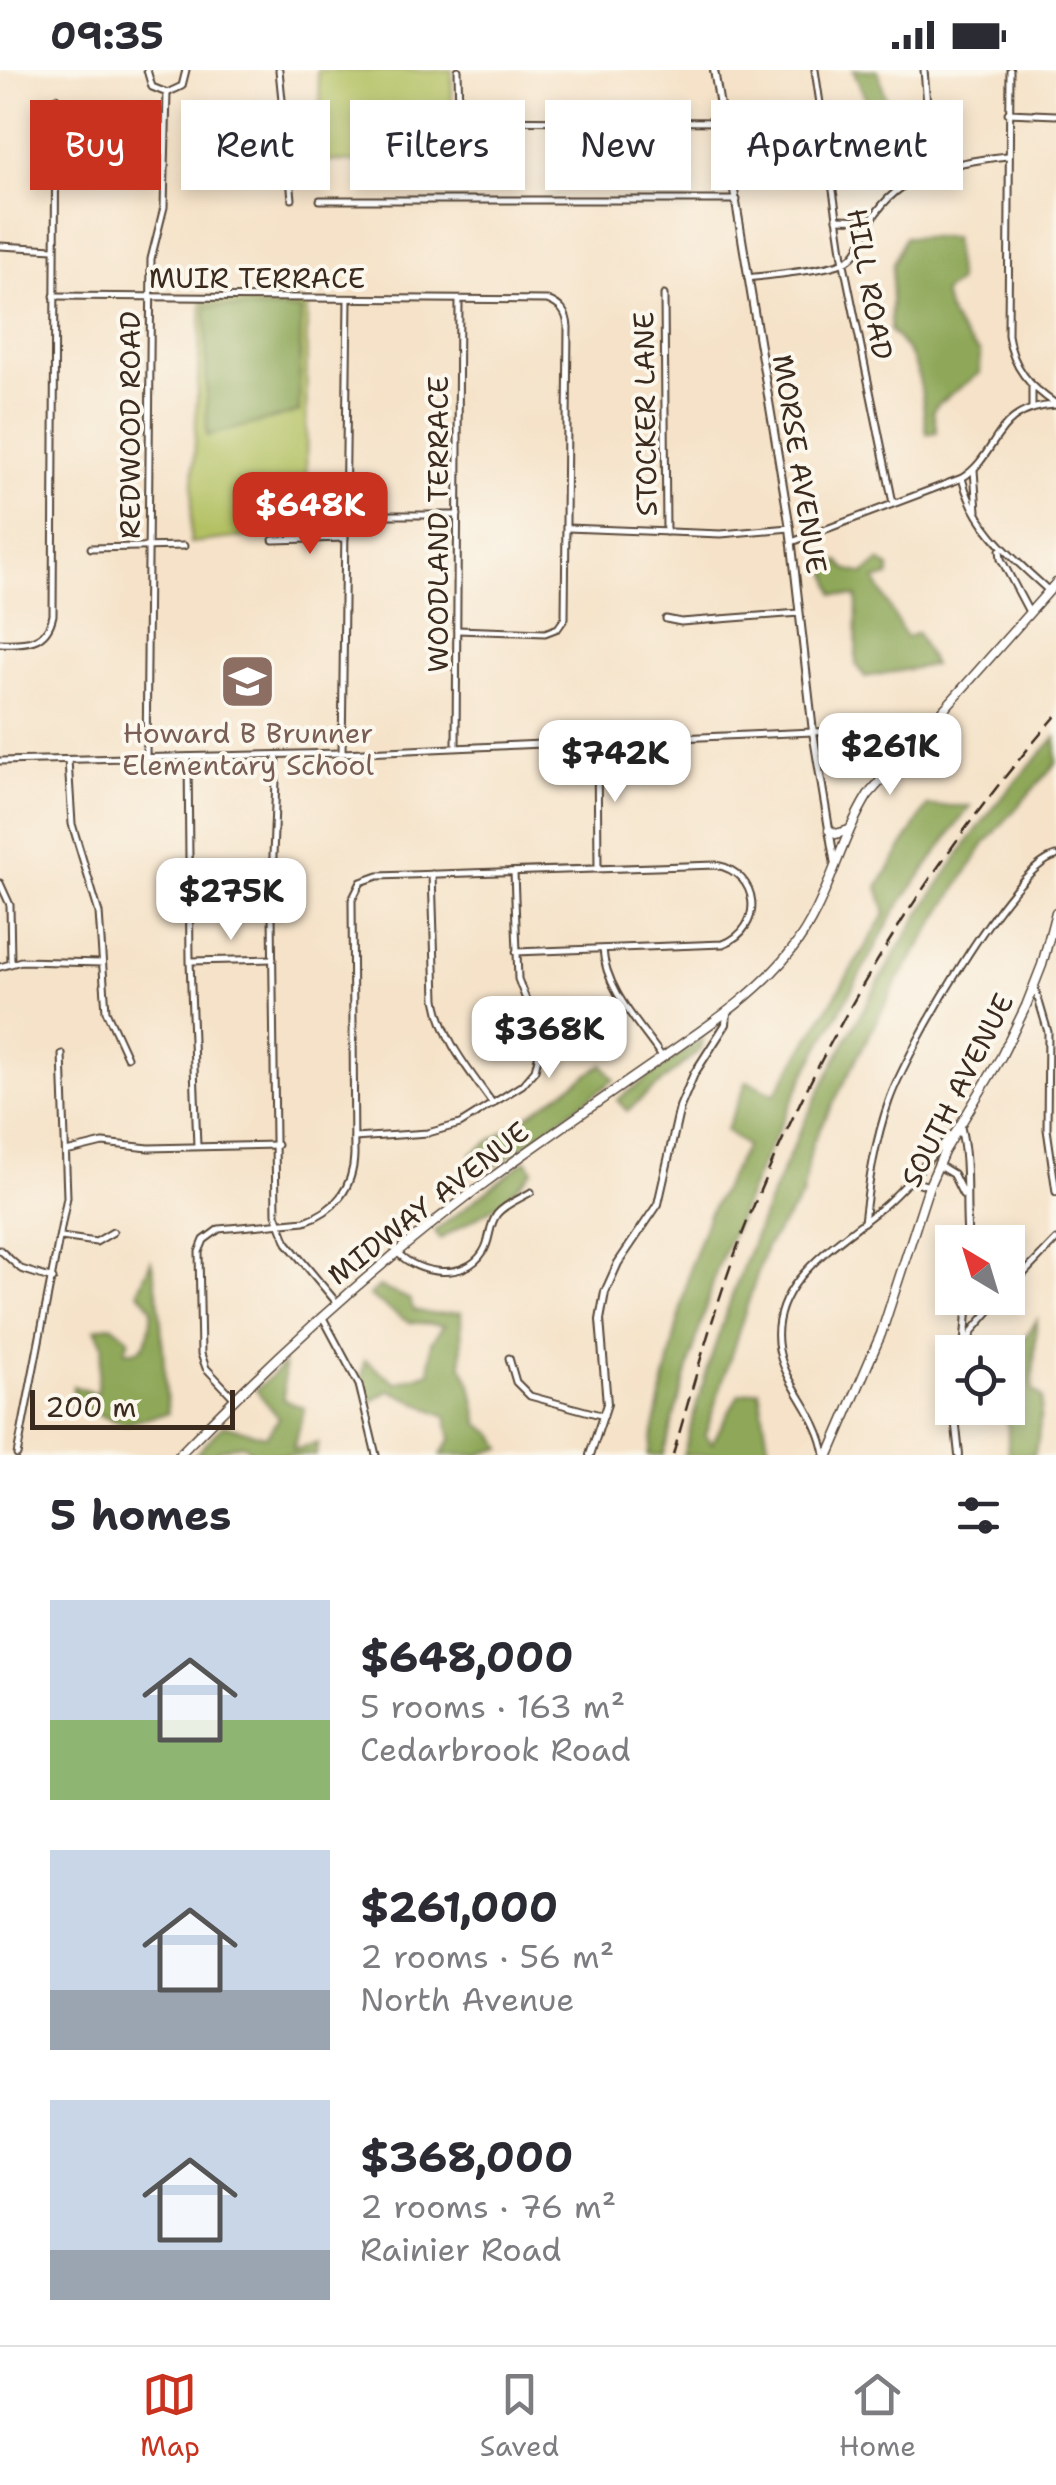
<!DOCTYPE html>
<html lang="en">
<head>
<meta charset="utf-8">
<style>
  body { margin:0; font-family:"Shantell Sans",sans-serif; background:#f7f7f7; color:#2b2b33; height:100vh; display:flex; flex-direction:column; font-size:38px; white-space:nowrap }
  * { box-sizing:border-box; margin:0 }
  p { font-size:32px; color:#7c7c81 }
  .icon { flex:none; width:55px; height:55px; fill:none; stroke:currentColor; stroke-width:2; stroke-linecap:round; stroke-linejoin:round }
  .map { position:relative; height:1385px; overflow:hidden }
  .side { display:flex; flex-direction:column; background:#fff; flex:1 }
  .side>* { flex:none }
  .top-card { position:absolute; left:30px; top:30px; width:998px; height:90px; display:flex; gap:20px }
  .needle { width:65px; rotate:322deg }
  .controls { position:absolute; left:935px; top:1155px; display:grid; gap:20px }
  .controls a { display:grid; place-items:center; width:90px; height:90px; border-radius:0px; background:#fff; box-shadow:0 5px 15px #0003; font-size:50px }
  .scale { position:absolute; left:30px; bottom:25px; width:205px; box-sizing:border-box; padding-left:10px; border:5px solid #3b2a1e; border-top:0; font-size:28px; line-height:35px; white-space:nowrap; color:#3b2a1e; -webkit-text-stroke:8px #fbf7ec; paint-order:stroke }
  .price { position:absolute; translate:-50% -85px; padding:0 22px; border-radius:20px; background:#fff; color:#222; font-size:32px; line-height:65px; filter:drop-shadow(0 2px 5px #0008) }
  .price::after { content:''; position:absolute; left:50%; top:60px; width:30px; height:22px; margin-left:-15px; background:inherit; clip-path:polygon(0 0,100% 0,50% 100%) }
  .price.on { background:#c8321e; color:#fff }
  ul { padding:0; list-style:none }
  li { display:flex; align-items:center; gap:30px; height:250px; padding:0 50px }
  li span { display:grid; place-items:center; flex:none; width:280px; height:200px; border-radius:0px; color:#555 }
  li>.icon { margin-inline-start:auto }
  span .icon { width:120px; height:120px; fill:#fffc; stroke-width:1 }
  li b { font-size:42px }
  h2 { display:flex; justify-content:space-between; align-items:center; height:120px; padding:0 50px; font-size:42px }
  .pill { padding:0 35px; border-radius:0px; background:#fff; box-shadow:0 5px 15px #0003; font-size:35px; line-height:90px }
  .pill.on { background:#c8321e; color:#fff }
  .status { display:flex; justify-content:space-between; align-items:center; height:70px; padding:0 50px; background:#fff; direction:ltr }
  .status svg { height:28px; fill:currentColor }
  .tab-bar { display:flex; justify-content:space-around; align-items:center; height:140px; border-top:2px solid #e1e1e2; background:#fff; font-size:28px; color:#7c7c81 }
  .tab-bar a { display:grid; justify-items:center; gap:5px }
  .tab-bar .on { color:#c8321e }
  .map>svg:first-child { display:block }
  .green { fill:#b3c163; stroke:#777640; stroke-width:2.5 }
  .forest { fill:#8ea759; stroke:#64683c; stroke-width:2.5 }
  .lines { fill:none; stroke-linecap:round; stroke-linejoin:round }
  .minor-casing { stroke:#574638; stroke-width:9 }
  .tertiary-casing { stroke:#574638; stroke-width:10 }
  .secondary-casing { stroke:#574638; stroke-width:11 }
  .minor { stroke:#fff; stroke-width:5 }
  .tertiary { stroke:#fff; stroke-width:6 }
  .secondary { stroke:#fff; stroke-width:8 }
  .rail { stroke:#3b2a1e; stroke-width:2.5; stroke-dasharray:15 8; stroke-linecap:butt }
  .labels { text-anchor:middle; stroke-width:8; stroke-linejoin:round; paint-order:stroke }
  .street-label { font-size:28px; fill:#3b2a1e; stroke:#fbf7ec }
  .education-label { font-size:28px; fill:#785e54; stroke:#fbf7ec }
</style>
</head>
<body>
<div class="status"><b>09:35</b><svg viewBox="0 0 49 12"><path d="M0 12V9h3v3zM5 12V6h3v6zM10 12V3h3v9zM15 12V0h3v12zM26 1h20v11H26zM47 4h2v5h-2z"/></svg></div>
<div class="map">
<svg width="1056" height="1385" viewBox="0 0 1056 1385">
  <rect width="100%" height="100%" fill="#fbf7ec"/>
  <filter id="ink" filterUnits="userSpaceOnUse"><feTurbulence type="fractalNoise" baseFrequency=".01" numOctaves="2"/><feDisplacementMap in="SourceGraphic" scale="20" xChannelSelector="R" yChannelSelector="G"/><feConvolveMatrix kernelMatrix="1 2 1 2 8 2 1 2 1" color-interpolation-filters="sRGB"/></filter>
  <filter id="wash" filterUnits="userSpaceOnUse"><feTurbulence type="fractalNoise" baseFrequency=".0048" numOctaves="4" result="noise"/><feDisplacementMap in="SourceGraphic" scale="40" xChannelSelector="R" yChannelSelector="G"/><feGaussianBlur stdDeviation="2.25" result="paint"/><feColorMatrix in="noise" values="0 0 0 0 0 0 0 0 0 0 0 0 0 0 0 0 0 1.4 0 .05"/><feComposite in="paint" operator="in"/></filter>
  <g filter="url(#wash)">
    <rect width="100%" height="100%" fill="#f5e2c8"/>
    <g class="green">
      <path d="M317,0H452V33L460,92L454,97L294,89L288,39L321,35Z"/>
      <path d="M202,231L307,232L306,460L190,473Z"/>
    </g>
    <g class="forest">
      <path d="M853,0H878L900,78L879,92L871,83L865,27Z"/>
      <path d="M905,167H953L958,212L943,222C947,245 962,268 980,282V303L939,333L933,341L937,362L927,364C920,323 925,292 890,261L893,193Z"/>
      <path d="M206,236L301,240L299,342L207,366Z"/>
      <path d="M839,491L846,499L864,504L879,491L889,497V506L875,510L906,568L917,563L933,595L865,607L856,594L857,527L834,524L827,500Z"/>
      <path d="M1056,667V693L984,775L896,914L812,1074L802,1127L766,1177L705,1365L712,1373L739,1324L759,1320L770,1385H683C729,1207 802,1038 897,881C927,832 959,781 995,736C1014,712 1036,690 1056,667Z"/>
      <path d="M927,736H970L896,840L807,1000L757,1104L717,1199L663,1385H648L691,1194L709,1144L746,1076L726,1060L747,1011L775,1024L886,843L878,817Z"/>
      <path d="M703,968L701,979L627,1041L617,1030Z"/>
      <path d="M603,994L614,1010L483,1105L471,1084Z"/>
      <path d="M526,1090L533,1100L504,1131L440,1169L435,1161Z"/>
      <path d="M151,1191C164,1241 162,1291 168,1343L124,1354L73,1336V1316L96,1324L103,1275L95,1259L112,1255L129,1269L125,1281C150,1285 150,1257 152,1238L138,1221Z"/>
      <path d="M379,1217L409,1229L414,1240L431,1244L461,1242L462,1295L471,1314L479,1354L495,1365L502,1378L478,1385H441L451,1369L446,1346L390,1320L371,1332L361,1313L365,1290L396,1313L430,1302L431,1272L444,1255L408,1252L369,1226Z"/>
      <path d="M1037,1250L1032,1320L1042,1328L1038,1371L1033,1385H1008V1355L1001,1338H1008V1292Z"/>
      <path d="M284,1294V1330L305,1338L293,1380L318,1373L316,1385H255L243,1374L218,1380L214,1385H195L223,1355L266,1366L279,1348L256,1320Z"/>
    </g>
  </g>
  <g filter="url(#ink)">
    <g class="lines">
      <defs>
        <g id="minor">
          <path d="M147,0L152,17L167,23L182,16L186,0"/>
          <path d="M279,0L292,129"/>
          <path d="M458,0L459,41L467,50L723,52"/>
          <path d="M815,0L844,194L893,433"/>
          <path d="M924,0L927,34L945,96"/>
          <path d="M1010,0L1008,265C1013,298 1029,316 1056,334"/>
          <path d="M1008,43L1056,45"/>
          <path d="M320,130H737"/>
          <path d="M837,149L872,150"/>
          <path d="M0,176L54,179"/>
          <path d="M748,208C769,205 834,200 848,190C861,182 864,164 871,151C900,101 955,92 1007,86"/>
          <path d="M664,225L666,462"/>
          <path d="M54,226L547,230C561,235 567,243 568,257L565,548L558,558L545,563L457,560"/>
          <path d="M1032,317V339"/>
          <path d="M974,400L977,441"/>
          <path d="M962,408C974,457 1013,488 1049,521"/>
          <path d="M347,445H458"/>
          <path d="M567,458L721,464L790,458"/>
          <path d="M273,470L345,468"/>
          <path d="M792,472L962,408C1000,384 992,338 1056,335"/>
          <path d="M91,478L184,476"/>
          <path d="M1000,480L1001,489L1029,542"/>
          <path d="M666,549L681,552L799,543"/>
          <path d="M0,573C25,574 47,574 53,545L56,28"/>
          <path d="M597,672L598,799"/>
          <path d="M456,677L459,230"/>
          <path d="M342,683L348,229"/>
          <path d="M188,687L190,891L197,1076"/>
          <path d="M146,689L151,189L164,137L167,23"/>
          <path d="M68,690L72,754L99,843L106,941L127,987"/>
          <path d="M0,691L342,683L926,657"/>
          <path d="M432,804L436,929C443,971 469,1000 493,1034"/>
          <path d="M272,811L277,685"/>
          <path d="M0,813L10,835L11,892"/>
          <path d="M272,845L276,1144L287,1173L337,1233"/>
          <path d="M603,879C605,919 640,955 662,987"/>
          <path d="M191,891L273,889"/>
          <path d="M0,897L21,891L102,893"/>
          <path d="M1035,918L1048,962L1047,1059L1056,1122"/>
          <path d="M354,1068L428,1063L460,1054L522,1015L535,1000L542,971L518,909L514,802"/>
          <path d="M66,1082L103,1073L149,1078L277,1075"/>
          <path d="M908,1113L916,1112L929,1116"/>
          <path d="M864,1152C869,1110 875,1071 889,1031C906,983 1010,797 1056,786"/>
          <path d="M61,1167L96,1172L113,1162"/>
          <path d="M0,1180L21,1199L53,1209"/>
          <path d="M397,1182C418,1205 465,1211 483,1182C491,1170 488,1156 497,1144C505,1134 520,1129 531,1122"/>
          <path d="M1008,1220L1056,1170"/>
          <path d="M322,1246L359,1315L376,1385"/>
          <path d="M966,1274L974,1259L1001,1228"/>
          <path d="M509,1288L516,1312L530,1326L604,1346"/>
          <path d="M235,1329L206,1298L201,1284L199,1182L204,1170L219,1159L305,1151C335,1141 353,1118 354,1085L352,830L361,812L378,806L716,795C760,803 765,858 723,874L516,882"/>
          <path d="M17,1385L67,1127L62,984"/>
          <path d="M825,1385C819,1344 786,1317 779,1280C766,1210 843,1172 887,1133C910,1112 930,1088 951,1065"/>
        </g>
        <g id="tertiary">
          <path d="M714,0L790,458L813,662L835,795"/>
          <path d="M960,1055C970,1093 964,1134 968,1172"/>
          <path d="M938,1095L953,1104L963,1124"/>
          <path d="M964,1282L968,1228"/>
          <path d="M954,1338L959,1385"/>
          <path d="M590,1385L607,1334L600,1250L605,1222L618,1193L658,1134L680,1037L694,1004L726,954L727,942"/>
        </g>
        <g id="secondary">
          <path d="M829,760L836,764L849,760"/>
          <path d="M179,1385C284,1277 397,1175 520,1087C568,1053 615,1020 663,987C709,955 756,925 791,881C828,835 837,775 868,725L1056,513"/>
          <path d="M829,1385L881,1264L929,1116L944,1082L1001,987L1026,936L1042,895L1056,842"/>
        </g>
      </defs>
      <use href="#minor" class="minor-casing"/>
      <use href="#tertiary" class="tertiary-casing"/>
      <use href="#secondary" class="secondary-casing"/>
      <use href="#minor" class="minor"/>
      <use href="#tertiary" class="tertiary"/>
      <use href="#secondary" class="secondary"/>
      <path class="rail" d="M673,1385C696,1305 718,1224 749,1147C823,965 926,794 1056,646"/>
    </g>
  </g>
  <defs>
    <symbol id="school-square" viewBox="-11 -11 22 22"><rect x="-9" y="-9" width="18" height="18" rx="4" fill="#8d6e63" stroke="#fbf7ec"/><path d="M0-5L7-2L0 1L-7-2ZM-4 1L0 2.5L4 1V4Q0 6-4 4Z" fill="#fff"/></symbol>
  </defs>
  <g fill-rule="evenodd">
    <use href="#school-square" x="216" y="580" width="63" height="63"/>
  </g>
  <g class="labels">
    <g class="street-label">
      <text x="257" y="218">MUIR TERRACE</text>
      <text transform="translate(870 214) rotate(80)" y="10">HILL ROAD</text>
      <text transform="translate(645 344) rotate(-91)" y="10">STOCKER LANE</text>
      <text transform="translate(130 355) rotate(-90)" y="10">REDWOOD ROAD</text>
      <text transform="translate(800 394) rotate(81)" y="10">MORSE AVENUE</text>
      <text transform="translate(438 454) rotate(-90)" y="10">WOODLAND TERRACE</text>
      <text transform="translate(957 1020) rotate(-63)" y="10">SOUTH AVENUE</text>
      <text transform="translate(428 1133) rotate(-38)" y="10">MIDWAY AVENUE</text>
    </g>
    <g class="education-label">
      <text x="248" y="673">Howard B Brunner<tspan x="248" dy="32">Elementary School</tspan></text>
    </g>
  </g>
</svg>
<div class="controls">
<a><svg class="needle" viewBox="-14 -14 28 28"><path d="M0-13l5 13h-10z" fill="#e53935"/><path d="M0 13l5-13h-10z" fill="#7c7c81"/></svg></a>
<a><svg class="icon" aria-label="locate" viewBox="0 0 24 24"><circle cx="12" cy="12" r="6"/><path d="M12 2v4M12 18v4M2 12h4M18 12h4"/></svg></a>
</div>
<div class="scale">200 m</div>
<b class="price on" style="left:310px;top:487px">$648K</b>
<b class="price" style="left:890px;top:728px">$261K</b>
<b class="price" style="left:615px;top:735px">$742K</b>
<b class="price" style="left:231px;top:873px">$275K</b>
<b class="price" style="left:549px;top:1011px">$368K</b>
<div class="top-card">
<a class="pill on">Buy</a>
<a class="pill">Rent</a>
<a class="pill">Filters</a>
<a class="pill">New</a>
<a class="pill">Apartment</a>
</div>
</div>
<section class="side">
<h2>5 homes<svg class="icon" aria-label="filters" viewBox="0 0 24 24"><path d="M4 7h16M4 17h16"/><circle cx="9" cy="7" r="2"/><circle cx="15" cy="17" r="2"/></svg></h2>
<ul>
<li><span style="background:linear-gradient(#c9d6e8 60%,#8fb573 0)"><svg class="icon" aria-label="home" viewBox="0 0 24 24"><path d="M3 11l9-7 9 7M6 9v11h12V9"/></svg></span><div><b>$648,000</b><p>5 rooms · 163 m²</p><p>Cedarbrook Road</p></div></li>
<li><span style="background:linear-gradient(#c9d6e8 70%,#9aa5b1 0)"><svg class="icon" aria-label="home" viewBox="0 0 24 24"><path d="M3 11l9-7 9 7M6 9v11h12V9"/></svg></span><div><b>$261,000</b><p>2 rooms · 56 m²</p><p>North Avenue</p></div></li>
<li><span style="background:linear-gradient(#c9d6e8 75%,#9aa5b1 0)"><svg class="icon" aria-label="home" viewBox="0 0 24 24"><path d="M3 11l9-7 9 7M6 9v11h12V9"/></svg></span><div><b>$368,000</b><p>2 rooms · 76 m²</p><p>Rainier Road</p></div></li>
</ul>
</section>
<nav class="tab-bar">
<a class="on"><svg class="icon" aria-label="map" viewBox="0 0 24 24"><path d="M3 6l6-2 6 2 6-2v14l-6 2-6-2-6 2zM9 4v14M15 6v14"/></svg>Map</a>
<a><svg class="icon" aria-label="saved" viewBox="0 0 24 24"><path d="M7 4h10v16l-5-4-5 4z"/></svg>Saved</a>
<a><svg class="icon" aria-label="home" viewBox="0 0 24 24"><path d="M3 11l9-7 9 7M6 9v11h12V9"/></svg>Home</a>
</nav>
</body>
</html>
